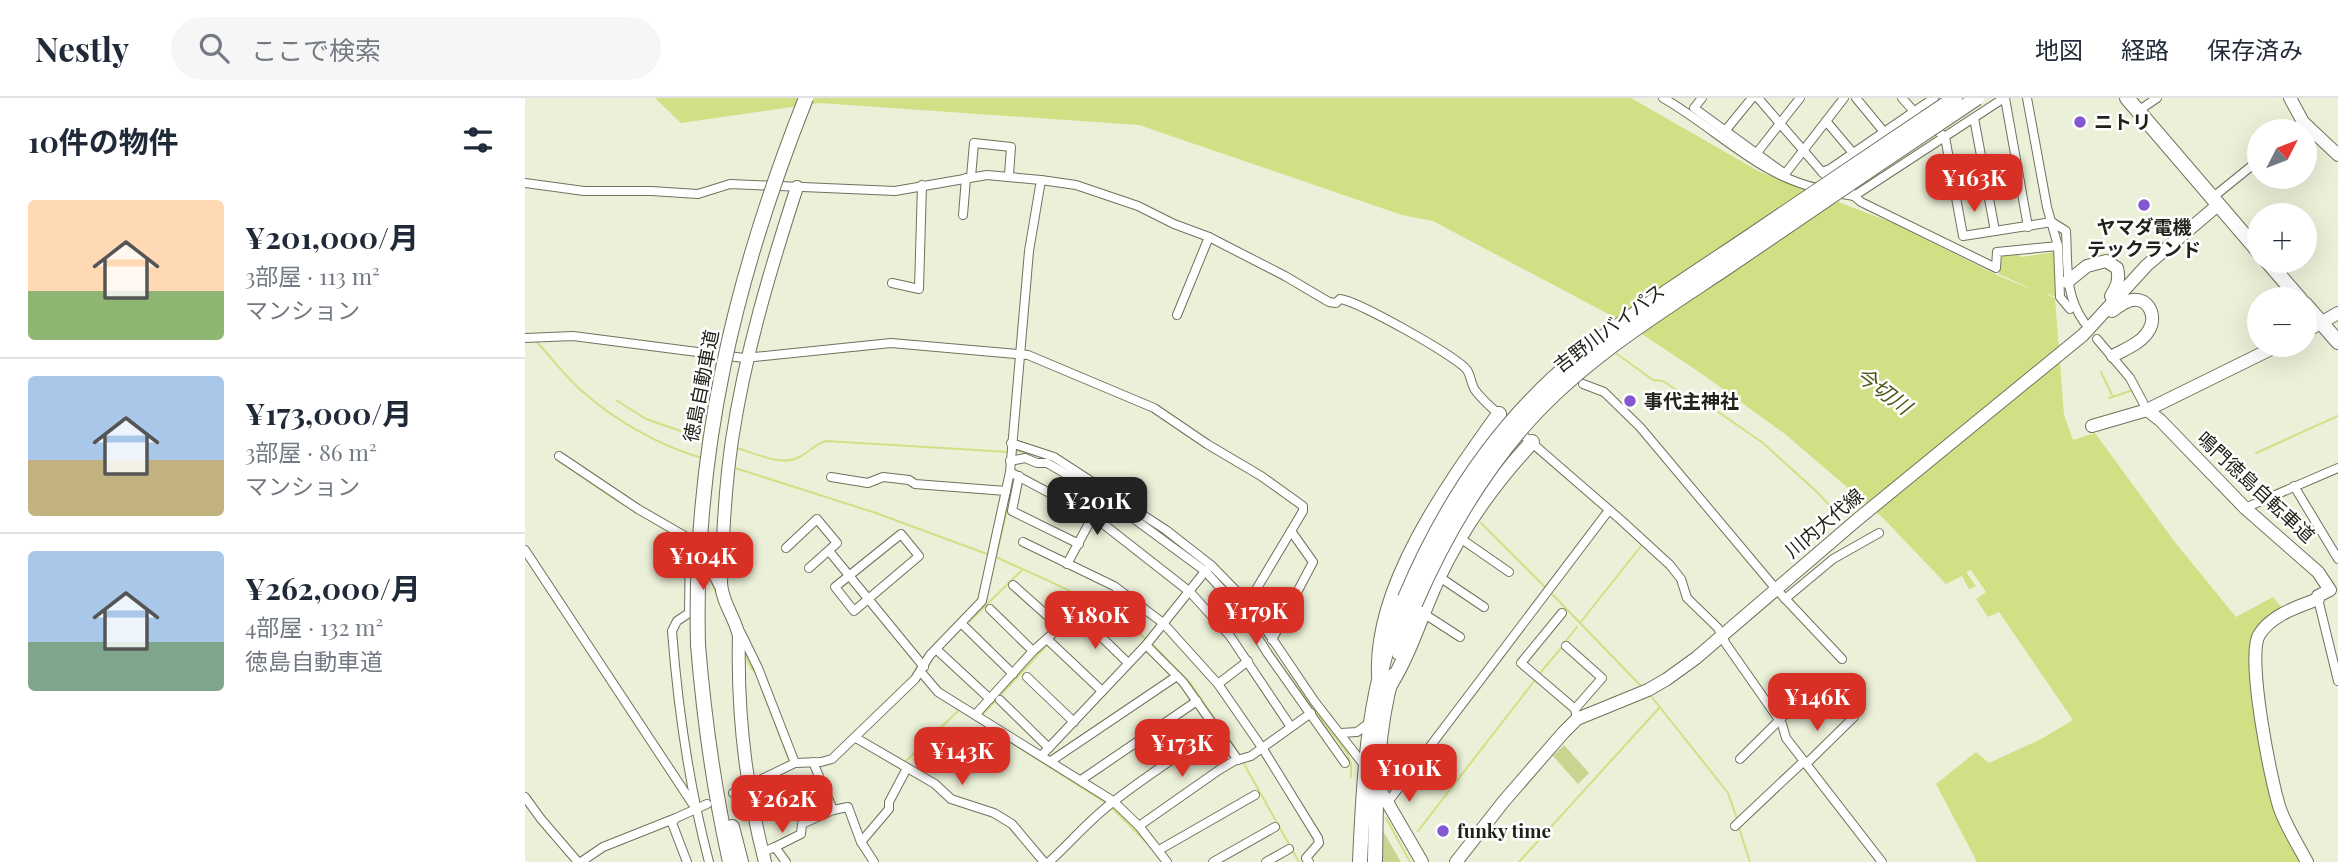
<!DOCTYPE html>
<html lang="ja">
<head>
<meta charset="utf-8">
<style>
  body { margin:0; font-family:"Playfair Display","Noto Sans JP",serif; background:#f6f6f7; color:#1f2937; height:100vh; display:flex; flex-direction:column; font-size:26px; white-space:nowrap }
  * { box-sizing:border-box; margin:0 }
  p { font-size:23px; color:#747a83 }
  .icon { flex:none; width:38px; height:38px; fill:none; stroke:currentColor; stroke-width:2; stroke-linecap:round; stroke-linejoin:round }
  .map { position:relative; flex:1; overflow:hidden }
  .details { display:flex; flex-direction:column; background:#fff; width:525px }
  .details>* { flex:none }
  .needle { width:46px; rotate:48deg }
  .tools { position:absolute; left:1722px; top:21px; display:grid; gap:14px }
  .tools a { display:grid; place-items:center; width:70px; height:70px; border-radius:50%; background:#fff; box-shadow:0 7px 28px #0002; font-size:35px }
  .price { position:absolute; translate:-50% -60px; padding:0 16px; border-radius:14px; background:#d93025; color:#fff; font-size:23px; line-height:46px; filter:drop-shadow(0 2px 4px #0008) }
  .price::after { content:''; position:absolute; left:50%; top:42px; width:21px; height:16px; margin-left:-10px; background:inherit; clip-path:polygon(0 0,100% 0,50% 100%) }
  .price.active { background:#222; color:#fff }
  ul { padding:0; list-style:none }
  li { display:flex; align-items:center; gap:21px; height:175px; padding:0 28px }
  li+li { border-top:2px solid #e0e1e3 }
  li span { display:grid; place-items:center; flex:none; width:196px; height:140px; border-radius:7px; color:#555 }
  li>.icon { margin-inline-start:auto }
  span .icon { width:84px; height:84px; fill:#fffc; stroke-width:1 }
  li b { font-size:30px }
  h2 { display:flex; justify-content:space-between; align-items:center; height:84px; padding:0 28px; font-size:30px }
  header { display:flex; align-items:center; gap:42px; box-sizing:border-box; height:98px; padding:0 35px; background:#fff; border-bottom:2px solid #e0e1e3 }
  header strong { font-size:33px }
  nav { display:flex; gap:38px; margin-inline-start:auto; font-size:24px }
  .search { width:490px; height:63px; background:#f6f6f7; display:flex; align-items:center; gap:18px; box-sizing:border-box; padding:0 24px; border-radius:38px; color:#747a83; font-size:26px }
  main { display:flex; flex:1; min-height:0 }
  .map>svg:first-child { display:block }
  .green { fill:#c8d490 }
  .water { fill:#d1e084 }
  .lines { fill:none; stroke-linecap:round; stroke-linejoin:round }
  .stream { stroke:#d1e084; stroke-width:2 }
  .street-casing { stroke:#6e735d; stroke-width:10 }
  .secondary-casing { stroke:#6e735d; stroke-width:14 }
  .highway-casing { stroke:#6e735d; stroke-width:16 }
  .street { stroke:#fff; stroke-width:8 }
  .secondary { stroke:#fff; stroke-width:12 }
  .highway { stroke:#fff; stroke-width:14 }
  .highway-bridge-casing { stroke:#6e735d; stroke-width:16; stroke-linecap:butt }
  .highway-bridge { stroke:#fff; stroke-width:14 }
  .poi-dot { fill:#8257d0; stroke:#fff; stroke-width:2.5 }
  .labels { text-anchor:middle; stroke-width:5; stroke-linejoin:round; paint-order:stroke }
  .poi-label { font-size:19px; font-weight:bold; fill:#212219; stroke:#fff; text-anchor:start }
  .street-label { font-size:19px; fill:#212219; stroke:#fff }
  .water-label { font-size:21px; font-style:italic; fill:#4e5614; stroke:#fff }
</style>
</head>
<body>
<header>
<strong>Nestly</strong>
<div class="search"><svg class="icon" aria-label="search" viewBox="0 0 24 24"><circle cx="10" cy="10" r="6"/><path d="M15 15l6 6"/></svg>ここで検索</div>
<nav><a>地図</a><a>経路</a><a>保存済み</a></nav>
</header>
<main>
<section class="details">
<h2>10件の物件<svg class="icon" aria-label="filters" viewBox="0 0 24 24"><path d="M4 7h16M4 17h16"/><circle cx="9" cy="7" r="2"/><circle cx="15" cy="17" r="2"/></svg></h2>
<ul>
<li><span style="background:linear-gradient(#ffd9b3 65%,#8fb573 0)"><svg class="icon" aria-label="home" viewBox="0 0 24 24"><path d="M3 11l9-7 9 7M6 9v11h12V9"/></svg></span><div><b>¥201,000/月</b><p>3部屋 · 113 m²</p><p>マンション</p></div></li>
<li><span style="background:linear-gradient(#a9c7e8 60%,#c2b280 0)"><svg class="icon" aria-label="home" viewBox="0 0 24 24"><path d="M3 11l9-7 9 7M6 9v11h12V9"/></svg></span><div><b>¥173,000/月</b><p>3部屋 · 86 m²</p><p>マンション</p></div></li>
<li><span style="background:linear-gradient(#a9c7e8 65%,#7fa58c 0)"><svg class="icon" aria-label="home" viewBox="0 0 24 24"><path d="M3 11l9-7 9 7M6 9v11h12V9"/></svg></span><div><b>¥262,000/月</b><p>4部屋 · 132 m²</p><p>徳島自動車道</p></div></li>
</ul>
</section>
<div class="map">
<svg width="1813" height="764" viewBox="0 0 1813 764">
  <rect width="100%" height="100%" fill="#ebf0d8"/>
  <g class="green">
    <path d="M1039,647L1064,675L1053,686L1028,658Z"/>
    <path d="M858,733L876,764H857Z"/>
  </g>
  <path class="water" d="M130,0H1106L1235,74L1368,125L1474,178L1511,193L1474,176L1475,156L1492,154L1496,159L1531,154V199L1518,194L1530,200L1539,317L1548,342L1570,335L1649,443L1711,519L1748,499L1757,510L1741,519L1729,534L1726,549L1729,605L1777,764H1452L1411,686L1451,654L1464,665L1516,641L1548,622L1474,514L1463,519L1451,501L1461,494L1446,472L1441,474L1451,488L1444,491L1437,478L1421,486L1358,420L1260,336L1180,278L1102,226L908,123L877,117L614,27L295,5L156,25Z"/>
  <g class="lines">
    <g class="stream">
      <path d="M10,242C26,259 41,279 58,294C91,323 135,348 177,360"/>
      <path d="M1092,256L1128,282L1138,283L1176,308L1192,313L1238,345L1293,395L1316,420"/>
      <path d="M1576,274L1588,299"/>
      <path d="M1584,300L1605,293"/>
      <path d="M91,302L121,321L179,341"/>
      <path d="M212,350C229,355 256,368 272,360C284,355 288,347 301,343L484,354"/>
      <path d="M489,353L501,354"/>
      <path d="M1731,355L1813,318"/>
      <path d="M34,363L88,400L159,443"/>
      <path d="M210,370L351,415L462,456"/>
      <path d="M489,382L471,459C522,483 579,504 622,542"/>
      <path d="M611,417L674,464"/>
      <path d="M956,425L1022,491"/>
      <path d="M181,470L197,510"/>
      <path d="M1026,495L1117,589"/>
      <path d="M445,523L497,472"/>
      <path d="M1055,525L1116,448"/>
      <path d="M730,529L757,569L822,655L826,666V679"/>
      <path d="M538,530L563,504"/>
      <path d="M1040,544L1052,529"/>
      <path d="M627,546L666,586L714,656"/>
      <path d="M219,554L226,570L231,575L264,662"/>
      <path d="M1015,575L1037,549"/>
      <path d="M1126,598L1203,695L1212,721"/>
      <path d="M458,616L522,547"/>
      <path d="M473,636L581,705"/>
      <path d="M381,663L434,612"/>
      <path d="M718,664L765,748"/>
      <path d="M585,708L623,746"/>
      <path d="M861,720L885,764"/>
      <path d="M1214,730L1225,764"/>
      <path d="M893,733L1010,582"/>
      <path d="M768,753L774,764"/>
      <path d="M994,764L1134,610"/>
    </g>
    <defs>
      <g id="street">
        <path d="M1138,0C1191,30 1235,79 1296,91"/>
        <path d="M1177,0L1169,10L1260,76L1319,0"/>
        <path d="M1233,0L1297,74L1308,84"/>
        <path d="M1331,0L1359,34"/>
        <path d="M1377,0L1393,18L1420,39L1438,138L1527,124L1541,133C1543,166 1539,196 1559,224"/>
        <path d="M1480,0L1503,129"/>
        <path d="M1613,13L1632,0"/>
        <path d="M1449,20L1470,133"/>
        <path d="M1301,23L1328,55"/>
        <path d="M1200,33L1227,0"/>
        <path d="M1767,33L1778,24"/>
        <path d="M1231,56L1275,0"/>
        <path d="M1297,74L1305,71L1409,0"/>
        <path d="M446,79L449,45L486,49L484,77"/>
        <path d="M0,85L59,93H126L173,96L205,86L370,93L462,77L516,82L551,87L613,108L649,126L684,139L760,178L804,204L811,205L815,201C831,202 933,259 942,272C946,278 946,286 950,292C957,302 968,311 977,319"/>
        <path d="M1312,95L1329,98L1336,104L1471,170L1472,154L1533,148L1522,109L1502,0"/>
        <path d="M1328,96L1329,98L1479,0"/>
        <path d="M1687,100L1734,62"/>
        <path d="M438,117L441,80"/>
        <path d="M1533,148L1535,199L1545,211"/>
        <path d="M367,185L394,191L397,87"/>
        <path d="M652,217L684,139"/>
        <path d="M0,240L48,238L219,260L366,245L503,257L629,310L682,346L736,378L778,408V413L723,505"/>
        <path d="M1572,241L1605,280L1622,312"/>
        <path d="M1058,286L1079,294L1115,329L1251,491L1317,561"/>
        <path d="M992,332L1097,423L1145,467L1156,481L1162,500L1193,530L1201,546L1257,626L1261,640L1357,764"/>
        <path d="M486,345L529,359L641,432L687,468L723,505L790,604L839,667"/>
        <path d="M34,358L113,411L165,441L164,515L152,523L147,533C153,611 164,688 184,764"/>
        <path d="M485,363L500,360L512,365H522L574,395L680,473L714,510L743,556L820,665"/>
        <path d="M485,374L568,418L665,494L705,538L766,629"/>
        <path d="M494,378L487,413L554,446"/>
        <path d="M306,379L343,385L358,379L384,382L390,386L481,393"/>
        <path d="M1769,388L1813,461"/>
        <path d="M1720,410L1813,370"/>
        <path d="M376,436L394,458L329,513L310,489Z"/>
        <path d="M935,440L984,474"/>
        <path d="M498,444L589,488L638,525L693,586"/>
        <path d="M261,450L292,421L312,445L284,470"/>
        <path d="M0,452L167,705"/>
        <path d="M176,452L193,487"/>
        <path d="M304,453L399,569"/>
        <path d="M542,466L568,418"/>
        <path d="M913,478L959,509"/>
        <path d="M1260,501L1308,461L1354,435"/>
        <path d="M1793,501L1813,583"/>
        <path d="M465,511L508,553"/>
        <path d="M898,515L935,539"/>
        <path d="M1037,515L996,565L1050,611L1052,621"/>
        <path d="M557,520L603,565"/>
        <path d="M437,526L488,576"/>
        <path d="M216,535L233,570L270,665"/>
        <path d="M522,541L577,593"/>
        <path d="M747,542L788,464L766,433"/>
        <path d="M621,547L658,584L713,662"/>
        <path d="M1041,548L1077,580L1050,611"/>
        <path d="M411,551L465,601"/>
        <path d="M723,563L693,586L738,651L793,740L794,745L781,760L784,764"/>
        <path d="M396,574L413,594L588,703L614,728L642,764"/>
        <path d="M502,579L549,624"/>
        <path d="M475,602L524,650"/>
        <path d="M451,616L508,553L535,529L488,487"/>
        <path d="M816,635L832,634L844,625"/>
        <path d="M331,640L410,686L426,701L469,715L487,726L519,764"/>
        <path d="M517,657L621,547L682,471"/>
        <path d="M1215,661L1292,585"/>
        <path d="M526,663L652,578"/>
        <path d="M288,664L308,712L323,709L336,744L349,764"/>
        <path d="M1281,666L1329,619L1316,604"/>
        <path d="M556,682L672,603"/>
        <path d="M208,695L270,665L296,664L307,661L390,581L405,557L457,503L485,374L504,153L516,82"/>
        <path d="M0,699L16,721L53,764"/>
        <path d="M863,704L1084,412"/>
        <path d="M614,728L694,672L709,663L726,658L786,615"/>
        <path d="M1210,728L1279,663"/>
        <path d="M336,744L364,711V704L382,670"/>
        <path d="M250,749L276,736L277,726L308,712"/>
        <path d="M634,752L730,697"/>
        <path d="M238,754L250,749L261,764"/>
        <path d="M56,764L78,749L151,720"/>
        <path d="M162,764L147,725L151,720L182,706"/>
        <path d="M524,764C546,744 564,722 588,704C621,678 657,655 692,631"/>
        <path d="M688,764L750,729"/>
        <path d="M741,764L764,751"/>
      </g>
      <g id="secondary">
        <path d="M1765,0L1778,24L1813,57"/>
        <path d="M1542,184L1562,168L1581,163L1592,170C1595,182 1592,188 1586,198"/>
        <path d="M1587,213C1593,209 1600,203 1607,202C1624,199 1632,219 1624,232C1617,245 1600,251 1588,258"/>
        <path d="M1780,234L1813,215"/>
        <path d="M1622,312L1635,322L1720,410L1793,474L1805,492L1793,498V501C1772,509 1746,517 1734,537C1721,558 1746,685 1755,711C1762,730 1773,747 1782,764"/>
        <path d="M1567,328L1622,312L1754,247"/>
        <path d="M850,683L897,764"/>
        <path d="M240,764C221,691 212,614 214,538C210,519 197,505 196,485C198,437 200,389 207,342C220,256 245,172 272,89"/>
        <path d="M931,764L979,703L1038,635L1052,621L1123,592L1142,581L1171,560L1333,421L1558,237L1622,167L1693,107"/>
      </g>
      <g id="highway">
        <path d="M1602,0L1734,154"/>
        <path d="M1742,163L1775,201"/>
        <path d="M1780,206L1813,244"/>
        <path d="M173,547C179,620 189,692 205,764"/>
        <path d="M874,555L890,506"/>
        <path d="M854,577C850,487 924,386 974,316"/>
        <path d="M865,587C886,553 896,516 913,480C936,431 970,384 1007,344"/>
        <path d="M207,729L216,764"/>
        <path d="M835,764C839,670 843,589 880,500"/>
        <path d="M850,764C851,702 850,638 867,578"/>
      </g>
    </defs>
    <use href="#street" class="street-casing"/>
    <use href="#secondary" class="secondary-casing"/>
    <use href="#highway" class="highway-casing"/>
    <use href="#street" class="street"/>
    <use href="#secondary" class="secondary"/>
    <use href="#highway" class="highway"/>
    <defs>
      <g id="highway-bridge">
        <path d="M880,500C919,407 975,322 1054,258C1105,217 1161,181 1215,145C1286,97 1358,48 1430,0"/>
        <path d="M890,506C919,439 955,377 1004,322C1060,260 1132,216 1201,170C1284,113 1368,56 1452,0"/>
        <path d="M173,547C168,353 210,179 281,0"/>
      </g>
    </defs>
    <use href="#highway-bridge" class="highway-bridge-casing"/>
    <use href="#highway-bridge" class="highway-bridge"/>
  </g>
  <g class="poi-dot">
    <circle cx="1555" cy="24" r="7"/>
    <circle cx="1619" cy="107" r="7"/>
    <circle cx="1105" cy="303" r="7"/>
    <circle cx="918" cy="733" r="7"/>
  </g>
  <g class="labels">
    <g class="poi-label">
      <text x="1569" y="31">ニトリ</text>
      <text x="1619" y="136" text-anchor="middle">ヤマダ電機<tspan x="1619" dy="22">テックランド</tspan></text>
      <text x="1119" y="310">事代主神社</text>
      <text x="932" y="740">funky time</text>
    </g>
    <g class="street-label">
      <text transform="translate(1084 230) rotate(-37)" y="7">吉野川バイパス</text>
      <text transform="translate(176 288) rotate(-79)" y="7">徳島自動車道</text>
      <text transform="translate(1731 389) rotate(43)" y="7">鳴門徳島自転車道</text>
      <text transform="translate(1299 425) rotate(-40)" y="7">川内大代線</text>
    </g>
    <g class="water-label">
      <text transform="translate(1358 293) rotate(37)" y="7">今切川</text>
    </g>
  </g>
</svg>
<div class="tools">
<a><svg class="needle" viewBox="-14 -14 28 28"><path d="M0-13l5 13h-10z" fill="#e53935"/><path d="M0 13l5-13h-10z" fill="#747a83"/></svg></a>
<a>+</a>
<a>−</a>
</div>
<b class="price" style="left:1449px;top:116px">¥163K</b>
<b class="price active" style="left:572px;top:439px">¥201K</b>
<b class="price" style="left:178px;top:494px">¥104K</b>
<b class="price" style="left:731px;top:549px">¥179K</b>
<b class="price" style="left:570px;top:553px">¥180K</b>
<b class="price" style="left:1292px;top:635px">¥146K</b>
<b class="price" style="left:657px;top:681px">¥173K</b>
<b class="price" style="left:437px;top:689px">¥143K</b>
<b class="price" style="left:884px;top:706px">¥101K</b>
<b class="price" style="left:257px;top:737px">¥262K</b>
</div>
</main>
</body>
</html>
